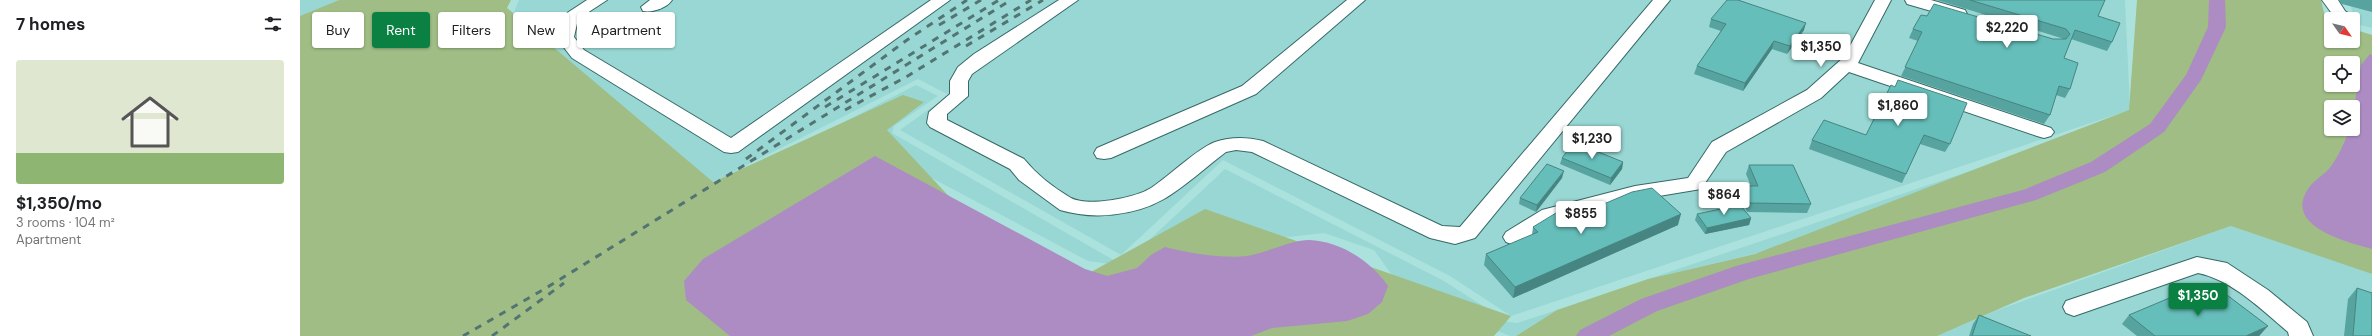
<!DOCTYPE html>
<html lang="en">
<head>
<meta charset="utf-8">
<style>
  body { margin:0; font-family:"DM Sans",sans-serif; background:#f2f2f2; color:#202124; height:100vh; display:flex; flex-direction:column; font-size:15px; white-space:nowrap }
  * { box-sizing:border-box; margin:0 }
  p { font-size:13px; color:#757577 }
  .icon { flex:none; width:22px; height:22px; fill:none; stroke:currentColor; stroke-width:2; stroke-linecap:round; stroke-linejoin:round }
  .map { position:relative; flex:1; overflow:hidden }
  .panel { display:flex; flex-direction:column; background:#fff; width:300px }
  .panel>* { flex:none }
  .guide { position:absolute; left:12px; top:12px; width:380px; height:36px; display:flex; gap:8px }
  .needle { width:26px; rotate:124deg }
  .fabs { position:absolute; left:2024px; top:12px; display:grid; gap:8px }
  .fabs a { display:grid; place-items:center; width:36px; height:36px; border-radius:4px; background:#fff; box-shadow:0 1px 3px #0004; font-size:20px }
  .price { position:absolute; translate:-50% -34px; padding:0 9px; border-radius:4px; background:#fff; color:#222; font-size:13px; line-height:26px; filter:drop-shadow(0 1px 2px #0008) }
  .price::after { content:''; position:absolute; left:50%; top:24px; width:12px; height:9px; margin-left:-6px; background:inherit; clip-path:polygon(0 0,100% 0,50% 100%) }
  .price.selected { background:#0b8043; color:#fff }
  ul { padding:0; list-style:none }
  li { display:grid; align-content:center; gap:8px; height:212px; padding:0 16px }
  li span { display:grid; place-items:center; height:124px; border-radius:4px; color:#555 }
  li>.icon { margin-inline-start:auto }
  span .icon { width:72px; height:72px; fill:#fffc; stroke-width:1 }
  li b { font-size:17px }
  h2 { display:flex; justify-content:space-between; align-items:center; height:48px; padding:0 16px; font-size:17px }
  .chip { padding:0 14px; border-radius:4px; background:#fff; box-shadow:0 1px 3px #0004; font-size:14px; line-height:36px }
  .chip.selected { background:#0b8043; color:#fff }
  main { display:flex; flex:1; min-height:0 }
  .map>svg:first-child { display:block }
  .built { fill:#98d7d3 }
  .green { fill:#9fbd84; fill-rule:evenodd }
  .water { fill:#ac8cc2 }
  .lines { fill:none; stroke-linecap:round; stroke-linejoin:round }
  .canal { fill:#ac8cc2; fill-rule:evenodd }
  .minor-casing { stroke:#366966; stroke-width:2 }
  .minor { fill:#fff; fill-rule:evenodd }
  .rail { stroke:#527472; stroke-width:3; stroke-dasharray:7 7; stroke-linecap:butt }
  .wall { fill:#57a3a0 }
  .shaded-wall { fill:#478582 }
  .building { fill:#65beba; stroke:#478582 }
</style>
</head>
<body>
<main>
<section class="panel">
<h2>7 homes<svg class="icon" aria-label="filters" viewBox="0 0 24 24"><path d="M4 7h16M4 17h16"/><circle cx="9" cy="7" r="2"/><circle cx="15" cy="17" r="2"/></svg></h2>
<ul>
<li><span style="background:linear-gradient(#dfe7d0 75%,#8fb573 0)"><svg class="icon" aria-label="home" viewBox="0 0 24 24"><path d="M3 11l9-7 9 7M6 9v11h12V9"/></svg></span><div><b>$1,350/mo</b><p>3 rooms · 104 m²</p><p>Apartment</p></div></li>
</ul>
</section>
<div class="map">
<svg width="2072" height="336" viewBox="0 0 2072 336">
  <rect width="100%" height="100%" fill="#ace2de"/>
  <g class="built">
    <path d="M0,0H39L0,16Z"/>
    <path d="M219,0H1825L1830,110L1211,316L1150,276L923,160L821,255L600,130L649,95L618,79L413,182L199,49Z"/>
    <path d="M2049,0H2072V28L2056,24Z"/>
    <path d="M616,85L638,96L594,126L592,133L817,262L829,259L925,169L1144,281L1208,322L1217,323L1257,310L1216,336H1210L1105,293L1074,250L1024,233L951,241L818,265L788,261L581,151L453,219L418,187Z"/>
    <path d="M1795,129L1538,234L1348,279Z"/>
    <path d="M1931,226L2072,274V336H1637L1695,311Z"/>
  </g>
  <g class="green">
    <path d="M39,0H211L207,8L413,182L603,95L624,102L587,130L744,298L905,209L1211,316L1194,336H0V16Z"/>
    <path d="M1837,0H2021L2026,21L2031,23V41H2053V29L2072,35V274L1931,226L1724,298L1637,336H1216L1257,310L1348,279L1455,254L1829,110ZM2031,63H2053V85H2031ZM2031,107H2053V129H2031Z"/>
  </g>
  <g class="water">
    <path d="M2070,54L2072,55V249C2048,242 1983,227 2008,189C2012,182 2022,176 2028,170C2036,161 2046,141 2049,129H2053V114L2061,65Z"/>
    <path d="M575,156L785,269L807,276L837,268L851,255L865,247C888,253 924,259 947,256C965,253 992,240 1009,240C1040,241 1071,261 1088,286L1082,302L1068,314L1047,321L972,328L951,336H430L386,300L384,281L403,259Z"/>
  </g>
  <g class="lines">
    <path class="canal" d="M1909,0H1925L1926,27L1901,80L1864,132L1805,172L1736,200L1449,279L1357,311L1309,336H1276L1280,330L1341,299L1436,266L1723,190L1791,162L1850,124L1886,75L1908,27Z"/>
    <defs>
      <g id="minor">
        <path d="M287,0H307L278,19L274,37L284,50L431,138L631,0H650L438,152L431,153L424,152L272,58L256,37L261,17Z"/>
        <path d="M350,0H372C367,8 352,13 343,11L341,7Z"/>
        <path d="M759,0H778L672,74L668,81V96L647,114V120L724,159C736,174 754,188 771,198C788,207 835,198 851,188C868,177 898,148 915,142C930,137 947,137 963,141L1142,226L1160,227L1353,0H1370L1175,238L1155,244L1130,238L952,152L936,150L926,152C906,167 886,186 864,199C834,216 793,220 760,210L719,180L710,169L630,127L627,123L629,112L650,94V81L658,67L674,54Z"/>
        <path d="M1047,0H1065L956,94L811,158L804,159L797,158L794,153L797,148L942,86Z"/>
        <path d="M1575,0H1591L1558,63L1751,128L1754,132L1751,136L1744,138L1737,136L1549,72L1521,98L1426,152L1401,189L1335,200L1256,221L1222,242L1214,245L1206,242L1203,237L1206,232L1242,210L1335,186L1388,178L1412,142L1507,90L1544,57Z"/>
        <path d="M1605,0H1631L1665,10L1667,14L1665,18L1659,19L1607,4Z"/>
        <path d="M2022,0H2038L2045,11L2057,19L2053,23V19H2036Z"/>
        <path d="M1897,257L1927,263L1968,290L2007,322L2013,336H1989L1988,332C1962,310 1932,280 1898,273L1774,316L1766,313L1763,307L1766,301Z"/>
      </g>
    </defs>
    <use href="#minor" class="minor-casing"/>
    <use href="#minor" class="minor"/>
    <g class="rail">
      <path d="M639,25L681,0"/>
      <path d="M666,46L743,0"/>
      <path d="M525,107L699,0"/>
      <path d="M545,110L606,77L731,0"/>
      <path d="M446,159L607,40L667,0"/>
      <path d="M163,336L246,288L711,0"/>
      <path d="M192,336L264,283"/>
    </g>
  </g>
  <g class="wall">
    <path d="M1637,0H1805L1798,16L1812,42L1807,51L1771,39L1764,58L1770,89L1765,98L1756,95L1750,115L1744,124L1601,76L1618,41L1609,38L1613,29L1627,16L1753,39H1763L1761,38Z"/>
    <path d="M2039,0H2072V12L2042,4Z"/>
    <path d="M1411,19L1504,30L1487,54L1472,49L1443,91L1394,74L1397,66L1421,31L1409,27Z"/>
    <path d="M1591,85L1650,144L1645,152L1620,144L1602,183L1509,149L1512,140L1566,135Z"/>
    <path d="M1262,158L1323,162L1322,169L1310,185L1260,164Z"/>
    <path d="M1449,165L1511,204L1507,213L1447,212L1441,195L1444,186H1451L1446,174Z"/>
    <path d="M1262,178L1236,212L1219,204L1220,198Z"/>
    <path d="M1397,214L1451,218L1449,225L1405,234L1395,220Z"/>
    <path d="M1264,221L1378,225L1213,298L1184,265L1186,254L1232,235L1233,227Z"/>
    <path d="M2057,288L2072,336H2044L2048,299Z"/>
    <path d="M1900,302L1960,335L1959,336H1837L1822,324L1829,315Z"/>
    <path d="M1679,315L1731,336H1669L1673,324Z"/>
  </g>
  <g class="shaded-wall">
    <path d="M1506,23L1504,30L1487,54L1490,46Z"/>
    <path d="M1474,41L1472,49L1443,91L1445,83Z"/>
    <path d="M1323,162L1322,169L1310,185L1311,178Z"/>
    <path d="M1264,171L1262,178L1236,212L1237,205Z"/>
    <path d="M1381,214L1378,225L1213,298L1215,287Z"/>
    <path d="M1451,218L1449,225L1405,234L1407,228Z"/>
    <path d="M1968,326L1960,335L1959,336H1946Z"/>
  </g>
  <g class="building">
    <path d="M1427,0H1438L1506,23L1490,46L1474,41L1445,83L1397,66L1426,24L1411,19Z"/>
    <path d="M1670,0H1805L1798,16L1820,23L1812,42L1775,30L1764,58L1778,63L1770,89L1759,86L1750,115L1605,67L1622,32L1613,29L1621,15L1627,16L1634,4L1753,39H1766L1770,34L1766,29Z"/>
    <path d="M1598,80L1667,103L1650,144L1624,135L1606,174L1512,140L1524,120L1566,135L1591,85L1595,87Z"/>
    <path d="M1274,142L1323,162L1311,178L1262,158Z"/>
    <path d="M1247,164L1264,171L1237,205L1220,198Z"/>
    <path d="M1449,165H1493L1511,204L1450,203L1444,186H1458Z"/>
    <path d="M1352,188L1381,214L1215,287L1186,254L1238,232L1233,227L1256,213L1264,221L1332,192Z"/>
    <path d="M1440,205L1451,218L1407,228L1397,214Z"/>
    <path d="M2057,288L2072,293V336H2053Z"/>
    <path d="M1886,291L1900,302L1923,292L1968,326L1946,336H1855L1829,315Z"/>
    <path d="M1679,315L1731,336H1672Z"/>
  </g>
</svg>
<div class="fabs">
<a><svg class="needle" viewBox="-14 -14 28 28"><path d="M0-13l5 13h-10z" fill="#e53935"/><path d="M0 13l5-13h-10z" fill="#757577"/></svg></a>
<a><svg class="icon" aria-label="locate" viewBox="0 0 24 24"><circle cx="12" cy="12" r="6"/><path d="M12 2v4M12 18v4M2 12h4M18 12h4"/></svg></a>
<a><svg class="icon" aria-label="layers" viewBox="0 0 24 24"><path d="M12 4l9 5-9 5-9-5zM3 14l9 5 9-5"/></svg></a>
</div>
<b class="price" style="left:1707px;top:49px">$2,220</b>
<b class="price" style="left:1521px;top:68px">$1,350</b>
<b class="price" style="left:1598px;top:127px">$1,860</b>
<b class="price" style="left:1292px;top:160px">$1,230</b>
<b class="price" style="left:1424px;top:216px">$864</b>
<b class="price" style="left:1281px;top:235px">$855</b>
<b class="price selected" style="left:1898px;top:317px">$1,350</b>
<div class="guide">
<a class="chip">Buy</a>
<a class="chip selected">Rent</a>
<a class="chip">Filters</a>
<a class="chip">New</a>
<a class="chip">Apartment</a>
</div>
</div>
</main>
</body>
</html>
